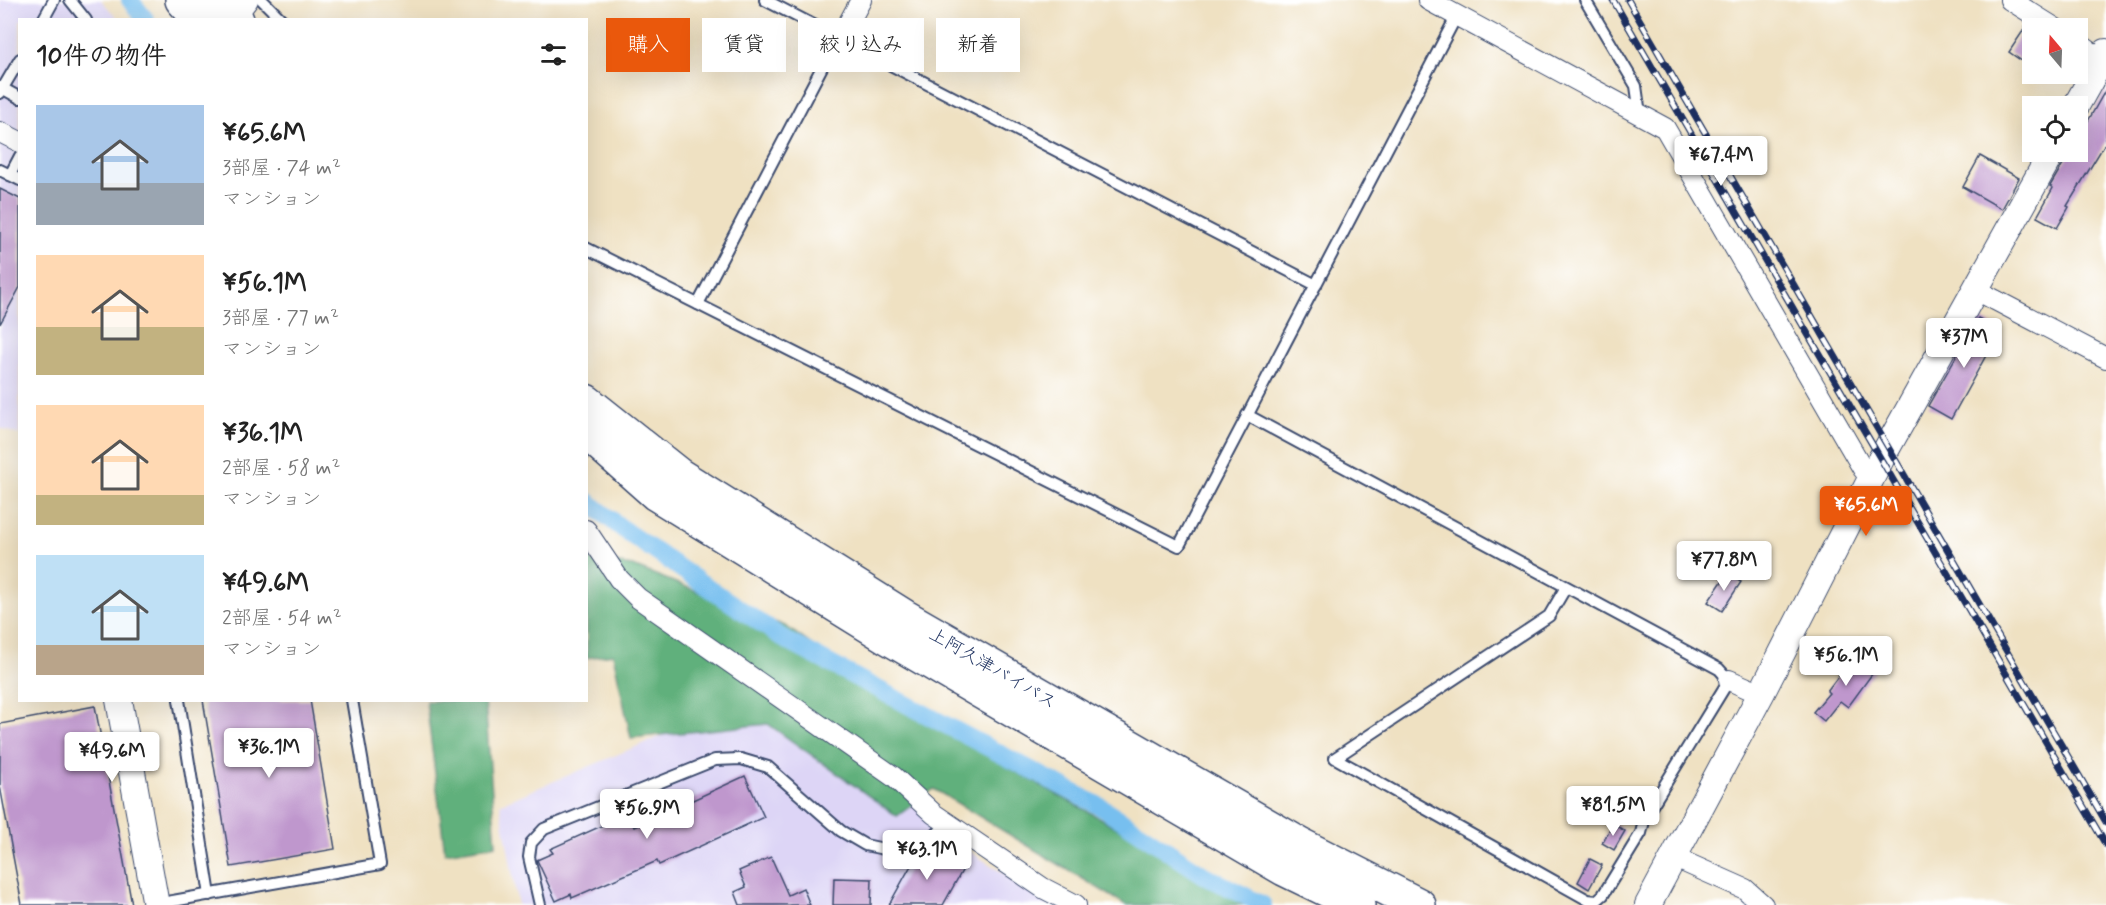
<!DOCTYPE html>
<html lang="ja">
<head>
<meta charset="utf-8">
<style>
  body { margin:0; font-family:Mynerve,"Klee One",sans-serif; background:#f2f2f2; color:#222; height:100vh; display:flex; flex-direction:column; font-size:22px; white-space:nowrap }
  * { box-sizing:border-box; margin:0 }
  p { font-size:20px; color:#767676 }
  .icon { flex:none; width:33px; height:33px; fill:none; stroke:currentColor; stroke-width:2; stroke-linecap:round; stroke-linejoin:round }
  .map { position:relative; flex:1; overflow:hidden }
  .details { position:absolute; left:18px; top:18px; width:570px; height:684px; display:flex; flex-direction:column; background:#fff; border-radius:0px; box-shadow:0 6px 24px #0002 }
  .details>* { flex:none }
  .guide { position:absolute; left:606px; top:18px; width:570px; height:54px; display:flex; gap:12px }
  .needle { width:39px; rotate:341deg }
  .buttons { position:absolute; left:2022px; top:18px; display:grid; gap:12px }
  .buttons a { display:grid; place-items:center; width:66px; height:66px; border-radius:0px; background:#fff; box-shadow:0 6px 24px #0002; font-size:30px }
  .price { position:absolute; translate:-50% -51px; padding:0 14px; border-radius:6px; background:#fff; color:#222; font-size:20px; line-height:39px; filter:drop-shadow(0 2px 3px #0008) }
  .price::after { content:''; position:absolute; left:50%; top:36px; width:18px; height:14px; margin-left:-9px; background:inherit; clip-path:polygon(0 0,100% 0,50% 100%) }
  .price.active { background:#ea580c; color:#fff }
  ul { padding:0; list-style:none }
  li { display:flex; align-items:center; gap:18px; height:150px; padding:0 18px }
  li span { display:grid; place-items:center; flex:none; width:168px; height:120px; border-radius:0px; color:#555 }
  li>.icon { margin-inline-start:auto }
  span .icon { width:72px; height:72px; fill:#fffc; stroke-width:1 }
  li b { font-size:26px }
  h2 { display:flex; justify-content:space-between; align-items:center; height:72px; padding:0 18px; font-size:26px }
  .tag { padding:0 21px; border-radius:0px; background:#fff; box-shadow:0 6px 24px #0002; font-size:21px; line-height:54px }
  .tag.active { background:#ea580c; color:#fff }
  .map>svg:first-child { display:block }
  .built { fill:#ddd5f6 }
  .forest { fill:#61b07b; stroke:#3e706c; stroke-width:1.5 }
  .lines { fill:none; stroke-linecap:round; stroke-linejoin:round }
  .canal { stroke:#77bfef; stroke-width:18 }
  .building { fill:#bf97cd }
  .service-casing { stroke:#3b4a6d; stroke-width:14 }
  .minor-casing { stroke:#3b4a6d; stroke-width:22 }
  .tertiary-casing { stroke:#3b4a6d; stroke-width:28 }
  .trunk-casing { stroke:#3b4a6d; stroke-width:36 }
  .service { stroke:#fff; stroke-width:10 }
  .minor { stroke:#fff; stroke-width:20 }
  .tertiary { stroke:#fff; stroke-width:26 }
  .trunk { stroke:#fff; stroke-width:33 }
  .rail-casing { stroke:#1b2f5e; stroke-width:7 }
  .rail { stroke:#fff; stroke-width:4.5; stroke-dasharray:14; stroke-linecap:butt }
  .labels { text-anchor:middle; stroke-width:4.5; stroke-linejoin:round; paint-order:stroke }
  .street-label { font-size:18px; fill:#1b2f5e; stroke:#fff }
</style>
</head>
<body>
<div class="map">
<svg width="2106" height="905" viewBox="0 0 2106 905">
  <rect width="100%" height="100%" fill="#fff"/>
  <filter id="ink" filterUnits="userSpaceOnUse"><feTurbulence type="fractalNoise" baseFrequency=".0167" numOctaves="2"/><feDisplacementMap in="SourceGraphic" scale="12" xChannelSelector="R" yChannelSelector="G"/><feConvolveMatrix kernelMatrix="1 2 1 2 8 2 1 2 1" color-interpolation-filters="sRGB"/></filter>
  <filter id="wash" filterUnits="userSpaceOnUse"><feTurbulence type="fractalNoise" baseFrequency=".008" numOctaves="4" result="noise"/><feDisplacementMap in="SourceGraphic" scale="24" xChannelSelector="R" yChannelSelector="G"/><feGaussianBlur stdDeviation="1.35" result="paint"/><feColorMatrix in="noise" values="0 0 0 0 0 0 0 0 0 0 0 0 0 0 0 0 0 1.4 0 .05"/><feComposite in="paint" operator="in"/></filter>
  <g filter="url(#wash)">
    <rect width="100%" height="100%" fill="#efe1c2"/>
    <g class="built">
      <path d="M0,0H101L118,19L20,20L19,435L0,428Z"/>
      <path d="M759,695L885,778L938,831L1039,896L1057,905H518L500,804Z"/>
    </g>
    <g class="forest">
      <path d="M586,559L633,566L785,626L898,706L1256,905H1126L934,789L897,816L768,724L631,738L613,654L587,658Z"/>
      <path d="M426,701H485L496,845L445,853Z"/>
    </g>
    <g class="lines">
      <g class="canal">
        <path d="M130,0L146,20"/>
        <path d="M586,500L628,533L787,641L1103,808L1204,875L1263,905"/>
      </g>
    </g>
    <g id="blocks">
      <g class="building">
        <path d="M2027,25L2032,28V68L2009,52Z"/>
        <path d="M2106,89V142L2067,206L2069,207L2057,228L2037,217L2053,188L2050,186L2070,152H2078V139Z"/>
        <path d="M1980,156L2019,178L2002,209L1963,187Z"/>
        <path d="M0,189L20,199V287L0,324Z"/>
        <path d="M1978,318L2000,330L1951,419L1928,406Z"/>
        <path d="M1727,574L1741,582L1722,611L1708,602Z"/>
        <path d="M1855,654L1875,670L1848,707L1840,701L1824,721L1813,712L1829,693L1827,691Z"/>
        <path d="M203,700H310L335,849L231,867Z"/>
        <path d="M95,706L132,905H22L0,786V724Z"/>
        <path d="M745,776L764,817L659,865L657,861L572,898L571,894L556,901L537,860L553,853L550,849L628,814L634,827Z"/>
        <path d="M1613,824L1625,831L1614,850L1602,843Z"/>
        <path d="M928,850L963,869L943,905H889L918,853Z"/>
        <path d="M771,857L788,895L803,888L810,905H740L735,892L746,887L739,871Z"/>
        <path d="M1590,859L1602,865L1589,889L1578,882Z"/>
        <path d="M834,878L872,879L871,905H833Z"/>
      </g>
    </g>
  </g>
  <g filter="url(#ink)">
    <use href="#blocks" fill-opacity="0" stroke="#3b4a6d" stroke-width="1.5"/>
    <g class="lines">
      <defs>
        <g id="service">
          <path d="M70,0L86,20"/>
          <path d="M262,0L282,20"/>
          <path d="M765,0L1316,285"/>
          <path d="M1585,0L1636,86L1640,114"/>
          <path d="M43,20L54,0"/>
          <path d="M0,87L20,98"/>
          <path d="M0,93L20,59"/>
          <path d="M0,170L20,180"/>
          <path d="M10,175L20,156"/>
          <path d="M586,248L1179,546L1457,15"/>
          <path d="M698,304L832,48L840,39"/>
          <path d="M1247,415L1719,669L1729,680L1645,817L1641,833L1603,895L1596,901L1588,900L1335,758L1549,616L1566,587"/>
          <path d="M179,700L210,895"/>
          <path d="M156,904L380,864L352,700"/>
          <path d="M540,905L529,857L531,843L544,829L715,760L741,759L768,767L841,831L865,845L898,852L928,842L948,823"/>
        </g>
        <g id="minor">
          <path d="M1428,0L1665,128L1863,469L1871,479"/>
          <path d="M2010,0L2055,28"/>
          <path d="M235,17L248,0"/>
          <path d="M840,39L861,0"/>
          <path d="M2078,43L2102,60"/>
          <path d="M0,132L20,142"/>
          <path d="M1976,290L2106,358"/>
          <path d="M586,530L619,579L638,598L894,777L934,814L1043,888L1076,905"/>
          <path d="M1729,680L1761,694"/>
          <path d="M1673,857L1745,889L1763,905"/>
        </g>
        <g id="tertiary">
          <path d="M2076,106L2106,52"/>
          <path d="M119,700L156,905"/>
          <path d="M1648,905L1761,694L1881,459L2052,152"/>
        </g>
        <g id="trunk">
          <path d="M182,0L200,20"/>
          <path d="M220,0L237,20"/>
          <path d="M586,401L679,475L904,616L1301,845L1419,905"/>
          <path d="M586,432L656,494L887,637L1284,869L1358,905"/>
        </g>
      </defs>
      <use href="#service" class="service-casing"/>
      <use href="#minor" class="minor-casing"/>
      <use href="#tertiary" class="tertiary-casing"/>
      <use href="#trunk" class="trunk-casing"/>
      <use href="#service" class="service"/>
      <use href="#minor" class="minor"/>
      <use href="#tertiary" class="tertiary"/>
      <use href="#trunk" class="trunk"/>
      <defs>
        <g id="rail">
          <path d="M1613,0L2106,845"/>
          <path d="M1628,0L2106,822"/>
        </g>
      </defs>
      <use href="#rail" class="rail-casing"/>
      <use href="#rail" class="rail"/>
    </g>
  </g>
  <g class="labels">
    <g class="street-label">
      <text transform="translate(993 668) rotate(30)" y="6">上阿久津バイパス</text>
    </g>
  </g>
</svg>
<div class="buttons">
<a><svg class="needle" viewBox="-14 -14 28 28"><path d="M0-13l5 13h-10z" fill="#e53935"/><path d="M0 13l5-13h-10z" fill="#767676"/></svg></a>
<a><svg class="icon" aria-label="locate" viewBox="0 0 24 24"><circle cx="12" cy="12" r="6"/><path d="M12 2v4M12 18v4M2 12h4M18 12h4"/></svg></a>
</div>
<b class="price" style="left:1721px;top:187px">¥67.4M</b>
<b class="price" style="left:1964px;top:369px">¥37M</b>
<b class="price active" style="left:1866px;top:537px">¥65.6M</b>
<b class="price" style="left:1724px;top:592px">¥77.8M</b>
<b class="price" style="left:1846px;top:687px">¥56.1M</b>
<b class="price" style="left:269px;top:779px">¥36.1M</b>
<b class="price" style="left:112px;top:783px">¥49.6M</b>
<b class="price" style="left:1613px;top:837px">¥81.5M</b>
<b class="price" style="left:647px;top:840px">¥56.9M</b>
<b class="price" style="left:927px;top:881px">¥63.1M</b>
<div class="guide">
<a class="tag active">購入</a>
<a class="tag">賃貸</a>
<a class="tag">絞り込み</a>
<a class="tag">新着</a>
</div>
<section class="details">
<h2>10件の物件<svg class="icon" aria-label="filters" viewBox="0 0 24 24"><path d="M4 7h16M4 17h16"/><circle cx="9" cy="7" r="2"/><circle cx="15" cy="17" r="2"/></svg></h2>
<ul>
<li><span style="background:linear-gradient(#a9c7e8 65%,#9aa5b1 0)"><svg class="icon" aria-label="home" viewBox="0 0 24 24"><path d="M3 11l9-7 9 7M6 9v11h12V9"/></svg></span><div><b>¥65.6M</b><p>3部屋 · 74 m²</p><p>マンション</p></div></li>
<li><span style="background:linear-gradient(#ffd9b3 60%,#c2b280 0)"><svg class="icon" aria-label="home" viewBox="0 0 24 24"><path d="M3 11l9-7 9 7M6 9v11h12V9"/></svg></span><div><b>¥56.1M</b><p>3部屋 · 77 m²</p><p>マンション</p></div></li>
<li><span style="background:linear-gradient(#ffd9b3 75%,#c2b280 0)"><svg class="icon" aria-label="home" viewBox="0 0 24 24"><path d="M3 11l9-7 9 7M6 9v11h12V9"/></svg></span><div><b>¥36.1M</b><p>2部屋 · 58 m²</p><p>マンション</p></div></li>
<li><span style="background:linear-gradient(#bfe0f5 75%,#b9a48a 0)"><svg class="icon" aria-label="home" viewBox="0 0 24 24"><path d="M3 11l9-7 9 7M6 9v11h12V9"/></svg></span><div><b>¥49.6M</b><p>2部屋 · 54 m²</p><p>マンション</p></div></li>
</ul>
</section>
</div>
</body>
</html>
